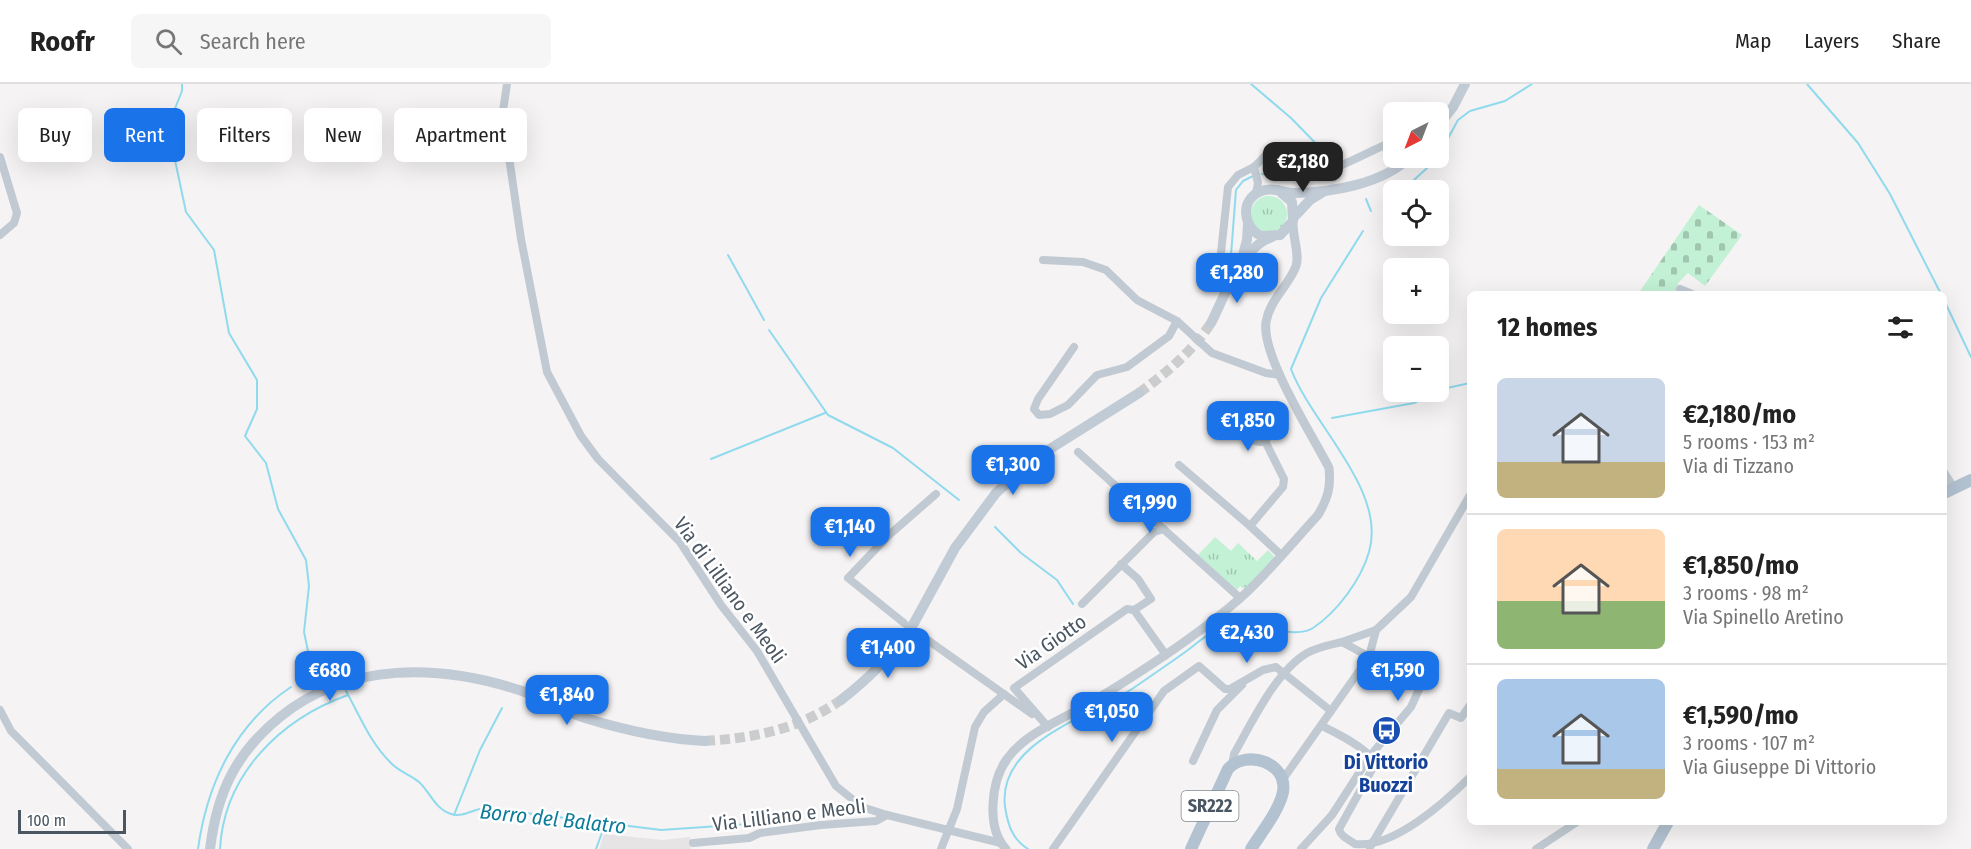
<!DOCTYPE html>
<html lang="en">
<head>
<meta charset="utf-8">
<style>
  body { margin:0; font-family:"Fira Sans Condensed",sans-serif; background:#f6f6f6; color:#222; height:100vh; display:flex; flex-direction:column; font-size:22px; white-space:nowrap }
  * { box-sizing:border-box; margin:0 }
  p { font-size:20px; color:#767676 }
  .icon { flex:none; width:33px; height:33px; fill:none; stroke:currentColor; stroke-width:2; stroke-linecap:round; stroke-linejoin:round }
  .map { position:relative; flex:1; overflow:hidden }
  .side { position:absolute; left:1467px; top:207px; width:480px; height:534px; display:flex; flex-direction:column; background:#fff; border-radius:9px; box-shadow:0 6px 24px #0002 }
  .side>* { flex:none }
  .guide { position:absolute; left:18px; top:24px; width:570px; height:54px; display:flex; gap:12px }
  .needle { width:39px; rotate:222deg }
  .fabs { position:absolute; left:1383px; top:18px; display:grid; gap:12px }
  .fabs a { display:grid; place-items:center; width:66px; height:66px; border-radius:9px; background:#fff; box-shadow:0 6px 24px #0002; font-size:30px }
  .scale { position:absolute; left:18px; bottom:15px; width:108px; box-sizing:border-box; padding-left:6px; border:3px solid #4a5661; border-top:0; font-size:16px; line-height:21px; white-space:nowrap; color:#4a5661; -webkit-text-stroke:4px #fff; paint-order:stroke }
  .price { position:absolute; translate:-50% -51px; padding:0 14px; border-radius:12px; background:#1a73e8; color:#fff; font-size:20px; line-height:39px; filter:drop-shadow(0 2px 3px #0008) }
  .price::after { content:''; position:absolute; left:50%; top:36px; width:18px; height:14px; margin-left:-9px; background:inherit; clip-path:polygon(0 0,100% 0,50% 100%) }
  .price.on { background:#222; color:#fff }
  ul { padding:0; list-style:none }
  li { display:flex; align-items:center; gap:18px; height:150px; padding:0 30px }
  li+li { border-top:2px solid #e0e0e0 }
  li span { display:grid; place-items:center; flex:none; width:168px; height:120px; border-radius:9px; color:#555 }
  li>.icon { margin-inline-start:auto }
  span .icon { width:72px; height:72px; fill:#fffc; stroke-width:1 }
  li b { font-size:26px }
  h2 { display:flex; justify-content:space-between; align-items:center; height:72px; padding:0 30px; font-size:26px }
  .chip { padding:0 21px; border-radius:9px; background:#fff; box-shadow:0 6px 24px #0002; font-size:21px; line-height:54px }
  .chip.on { background:#1a73e8; color:#fff }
  header { display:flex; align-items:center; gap:36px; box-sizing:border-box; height:84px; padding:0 30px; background:#fff; border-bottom:2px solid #e0e0e0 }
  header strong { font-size:28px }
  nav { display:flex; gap:33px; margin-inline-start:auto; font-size:21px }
  .search { width:420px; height:54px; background:#f6f6f6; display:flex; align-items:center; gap:15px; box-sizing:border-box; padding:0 21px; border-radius:9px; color:#767676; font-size:22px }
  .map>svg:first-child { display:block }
  .education { fill:#e6e4e5 }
  .grass { fill:url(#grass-tufts) }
  .cemetery { fill:url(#cemetery-stones) }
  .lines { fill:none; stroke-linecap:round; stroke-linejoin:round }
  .stream { stroke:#90daee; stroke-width:2 }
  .secondary-tunnel { stroke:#caccce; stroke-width:10; stroke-dasharray:10 5; stroke-linecap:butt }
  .minor { stroke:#c1cad2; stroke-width:8 }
  .tertiary { stroke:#c1cad2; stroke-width:9 }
  .secondary { stroke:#c1cbd6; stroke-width:10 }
  .primary { stroke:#b3c2d1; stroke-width:12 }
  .secondary-bridge { stroke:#c1cbd6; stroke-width:10 }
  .labels { text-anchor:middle; stroke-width:5; stroke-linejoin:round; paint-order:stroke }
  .shield { fill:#fff; stroke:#808990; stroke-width:1.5 }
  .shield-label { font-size:18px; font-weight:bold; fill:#4a5661 }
  .street-label { font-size:20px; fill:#4a5661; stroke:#fff }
  .transit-label { font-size:20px; font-weight:bold; fill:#164399; stroke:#fff }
  .water-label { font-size:21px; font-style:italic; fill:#0c7c9b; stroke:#fff }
</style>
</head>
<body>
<header>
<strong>Roofr</strong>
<div class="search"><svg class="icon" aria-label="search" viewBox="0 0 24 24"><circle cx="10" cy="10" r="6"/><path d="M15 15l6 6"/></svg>Search here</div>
<nav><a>Map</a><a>Layers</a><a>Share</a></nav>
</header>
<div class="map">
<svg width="1971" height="765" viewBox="0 0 1971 765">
  <defs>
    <pattern id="grass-tufts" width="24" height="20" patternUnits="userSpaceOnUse" patternTransform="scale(1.5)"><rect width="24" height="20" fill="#c3f1d5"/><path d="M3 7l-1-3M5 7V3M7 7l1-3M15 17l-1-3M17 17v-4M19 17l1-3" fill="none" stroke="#a0c6b0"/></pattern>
    <pattern id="cemetery-stones" width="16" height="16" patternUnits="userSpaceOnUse" patternTransform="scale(1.5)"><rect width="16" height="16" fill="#c3f1d5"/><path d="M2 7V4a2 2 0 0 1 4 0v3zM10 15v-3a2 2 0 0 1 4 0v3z" fill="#a0c6b0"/></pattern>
  </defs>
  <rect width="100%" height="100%" fill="#f5f3f3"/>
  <path class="education" d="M604,750L663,756L690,753L691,765H599Z"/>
  <g class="grass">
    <circle cx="1269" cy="130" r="18"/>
    <path d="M1215,453L1231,467L1238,459L1257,477L1268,466L1274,472L1273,477L1244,505L1240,502L1237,506L1198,471Z"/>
  </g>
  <path class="cemetery" d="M1699,121L1742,151L1705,202L1688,189L1678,199L1676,210H1638Z"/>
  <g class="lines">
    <g class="stream">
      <path d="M182,0V7L172,32L169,48L186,128L214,166L229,249L257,296V325L245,352L266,379L278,425L306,476L309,502L304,548L308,567L313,571L320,570L327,574L336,590"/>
      <path d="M1251,0L1291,34L1333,77"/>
      <path d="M1807,0L1858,59L1890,110L1941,210"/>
      <path d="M1438,73L1458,36L1470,27L1505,17L1532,0"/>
      <path d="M1262,90L1304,96L1340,90"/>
      <path d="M1403,106L1438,74"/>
      <path d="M1366,115L1371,127"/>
      <path d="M1391,116L1394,114"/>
      <path d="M728,171L764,236"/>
      <path d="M1230,184L1236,106L1243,97L1253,92"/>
      <path d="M1944,216L1971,273"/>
      <path d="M769,246L828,331L893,364L959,416"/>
      <path d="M1438,306L1470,299"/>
      <path d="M1332,334L1414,319L1436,308"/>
      <path d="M711,375L825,329"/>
      <path d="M995,443L1021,469L1057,496L1073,520"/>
      <path d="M298,600L333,584"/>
      <path d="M346,607C360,632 370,659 392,680C400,688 411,691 419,698C430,708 435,725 451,730C464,734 474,724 486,724L661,746L748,740"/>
      <path d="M454,731L480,666L502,624"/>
      <path d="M198,765C207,700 235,640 291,603"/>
      <path d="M220,765C224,690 281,635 348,611"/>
      <path d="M596,765L603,746"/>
      <path d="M1028,765C1012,755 1008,741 1005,723C997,658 1088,634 1132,605C1151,592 1170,579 1188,566C1196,560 1205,551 1215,548C1228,544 1241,542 1255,543C1272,543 1297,554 1313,544C1337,528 1361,496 1369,468C1387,406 1312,341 1291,285L1321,214L1363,147"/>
    </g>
    <g class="secondary-tunnel">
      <path d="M1139,309C1166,289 1192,268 1211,239"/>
      <path d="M705,657C755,654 799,645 841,616"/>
    </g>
    <g class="minor">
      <path d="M507,0L503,27L505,46L521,155L547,288L581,352L598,375L680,458L721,521L757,567L836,702L862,723L887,731L1001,759"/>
      <path d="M0,73L17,129L14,139L0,151"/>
      <path d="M1254,83L1258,99L1256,109"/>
      <path d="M1043,176L1083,178L1106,186L1137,216L1177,237L1212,269L1266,289L1280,291"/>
      <path d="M1207,178H1220L1228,103L1238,91L1254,83L1265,72L1273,70C1283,75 1290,86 1300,89C1321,96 1365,69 1385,61L1394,60"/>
      <path d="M1680,205L1692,210"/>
      <path d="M1074,263L1038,315L1034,325L1039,331L1050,330L1068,321L1097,291L1127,283L1169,252L1177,237"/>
      <circle cx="1260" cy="349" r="9"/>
      <path d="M1265,357L1284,395L1283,403L1250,442L1281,471"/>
      <path d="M1078,368L1240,514"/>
      <path d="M1179,381L1250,442"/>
      <path d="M1944,388L1954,404"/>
      <path d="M1082,520L1154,448L1164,445"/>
      <path d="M1134,526L1166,571"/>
      <path d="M904,539L848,494L889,451L936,410"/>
      <path d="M922,552L1032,630"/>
      <path d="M1342,558L1376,546"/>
      <path d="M0,626L11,647L128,765"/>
      <path d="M1322,642C1336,649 1370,665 1375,680L1339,745C1341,753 1348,755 1355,760C1394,765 1447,716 1470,693"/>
      <path d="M1048,643L1014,604L1127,525L1134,526L1151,515L1138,495L1121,480"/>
      <path d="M1193,677L1217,626L1242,601"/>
      <path d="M1232,681L1234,670C1251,640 1276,587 1307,569C1318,563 1330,561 1342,558L1421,601L1411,623L1370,672L1332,731L1301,765"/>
      <path d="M1281,698L1369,573L1376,546L1411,513L1470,411"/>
      <path d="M693,759L749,754L760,749L821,741L876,737L887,731"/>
      <path d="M1370,763L1449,629L1461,634L1470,621"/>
      <path d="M941,765L957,725L975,643L984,628L1004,610"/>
      <path d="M1053,765L1164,607L1199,582L1225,605H1230L1263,586L1276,583L1331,627"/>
      <path d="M1536,765L1577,738"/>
    </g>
    <path class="tertiary" d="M1006,765C986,744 991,697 1007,675C1025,649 1060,637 1086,621C1113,606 1138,589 1164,572C1192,553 1222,531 1247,508C1272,484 1295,456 1318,431C1328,414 1331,403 1329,384C1313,352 1261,272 1266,238C1270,215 1288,203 1296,182C1300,170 1292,151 1293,137"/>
    <g class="secondary">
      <path d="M1438,42L1453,23L1465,0"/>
      <path d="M1278,106L1292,118L1293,137L1280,151L1261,152C1243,143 1240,117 1259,108C1271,102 1284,109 1296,109C1333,108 1382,100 1409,74"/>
      <path d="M1294,133L1310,116L1323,108"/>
      <path d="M1242,175L1247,156L1248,140"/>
      <path d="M1211,239C1225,212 1240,164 1272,153"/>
      <path d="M914,539L955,464L996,409L1034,375L1139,309"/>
      <path d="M841,616C867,596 888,576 907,548"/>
      <path d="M210,765C217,708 236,669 280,633C349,577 441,580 522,607C543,615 563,627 585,634C624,646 664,655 705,657"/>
    </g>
    <g class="primary">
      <path d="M1944,409L1971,396"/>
      <path d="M1191,765L1228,685C1246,665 1288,678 1283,708C1279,727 1261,749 1251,765"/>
      <path d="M1653,765L1668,738"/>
    </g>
    <path class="secondary-bridge" d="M907,548L914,539"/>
  </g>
  <defs>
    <symbol id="bus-disc" viewBox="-11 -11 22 22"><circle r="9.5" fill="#1a4fb4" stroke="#fff"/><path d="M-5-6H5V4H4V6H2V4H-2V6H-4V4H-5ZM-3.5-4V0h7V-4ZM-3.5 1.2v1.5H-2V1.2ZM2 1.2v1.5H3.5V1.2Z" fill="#fff"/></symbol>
  </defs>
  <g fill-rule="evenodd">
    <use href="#bus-disc" x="1370" y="630" width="33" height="33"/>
  </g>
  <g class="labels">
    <rect class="shield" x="1181.5" y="707" width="57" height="30" rx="4.5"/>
    <g class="shield-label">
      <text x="1210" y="728">SR222</text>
    </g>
    <g class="street-label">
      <text transform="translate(730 506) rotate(54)" y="7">Via di Lilliano e Meoli</text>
      <text transform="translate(1051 558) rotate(-35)" y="7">Via Giotto</text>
      <text transform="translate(789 731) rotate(-7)" y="7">Via Lilliano e Meoli</text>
    </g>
    <g class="transit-label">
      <text x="1386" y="685">Di Vittorio<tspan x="1386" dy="23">Buozzi</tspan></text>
    </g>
    <g class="water-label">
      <text transform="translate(553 735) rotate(6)" y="7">Borro del Balatro</text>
    </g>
  </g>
</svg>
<div class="fabs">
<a><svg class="needle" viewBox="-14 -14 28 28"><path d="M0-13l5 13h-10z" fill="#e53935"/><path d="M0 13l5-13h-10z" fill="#767676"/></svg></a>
<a><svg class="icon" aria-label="locate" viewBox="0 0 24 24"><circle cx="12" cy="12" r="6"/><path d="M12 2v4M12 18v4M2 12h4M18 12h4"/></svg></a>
<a>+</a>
<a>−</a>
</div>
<div class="scale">100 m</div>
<b class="price on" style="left:1303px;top:109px">€2,180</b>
<b class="price" style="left:1237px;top:220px">€1,280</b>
<b class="price" style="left:1248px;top:368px">€1,850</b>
<b class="price" style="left:1013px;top:412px">€1,300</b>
<b class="price" style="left:1150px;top:450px">€1,990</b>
<b class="price" style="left:850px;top:474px">€1,140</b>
<b class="price" style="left:1247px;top:580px">€2,430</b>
<b class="price" style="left:888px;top:595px">€1,400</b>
<b class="price" style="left:330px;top:618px">€680</b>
<b class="price" style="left:1398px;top:618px">€1,590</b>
<b class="price" style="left:567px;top:642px">€1,840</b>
<b class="price" style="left:1112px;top:659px">€1,050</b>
<div class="guide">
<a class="chip">Buy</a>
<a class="chip on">Rent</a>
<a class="chip">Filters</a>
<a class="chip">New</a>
<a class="chip">Apartment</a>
</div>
<section class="side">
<h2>12 homes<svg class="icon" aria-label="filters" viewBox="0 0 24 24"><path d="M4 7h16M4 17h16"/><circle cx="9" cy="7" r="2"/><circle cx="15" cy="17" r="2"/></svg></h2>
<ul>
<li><span style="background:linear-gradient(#c9d6e8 70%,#c2b280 0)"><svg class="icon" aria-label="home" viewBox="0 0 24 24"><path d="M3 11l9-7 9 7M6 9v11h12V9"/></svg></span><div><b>€2,180/mo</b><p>5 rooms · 153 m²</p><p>Via di Tizzano</p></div></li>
<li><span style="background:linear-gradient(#ffd9b3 60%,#8fb573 0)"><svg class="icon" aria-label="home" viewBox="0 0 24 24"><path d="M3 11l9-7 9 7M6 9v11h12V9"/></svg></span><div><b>€1,850/mo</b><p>3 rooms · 98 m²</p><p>Via Spinello Aretino</p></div></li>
<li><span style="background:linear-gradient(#a9c7e8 75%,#c2b280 0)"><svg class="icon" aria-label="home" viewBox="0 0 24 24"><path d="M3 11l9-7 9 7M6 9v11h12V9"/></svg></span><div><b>€1,590/mo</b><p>3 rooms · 107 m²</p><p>Via Giuseppe Di Vittorio</p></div></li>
</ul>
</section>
</div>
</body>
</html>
